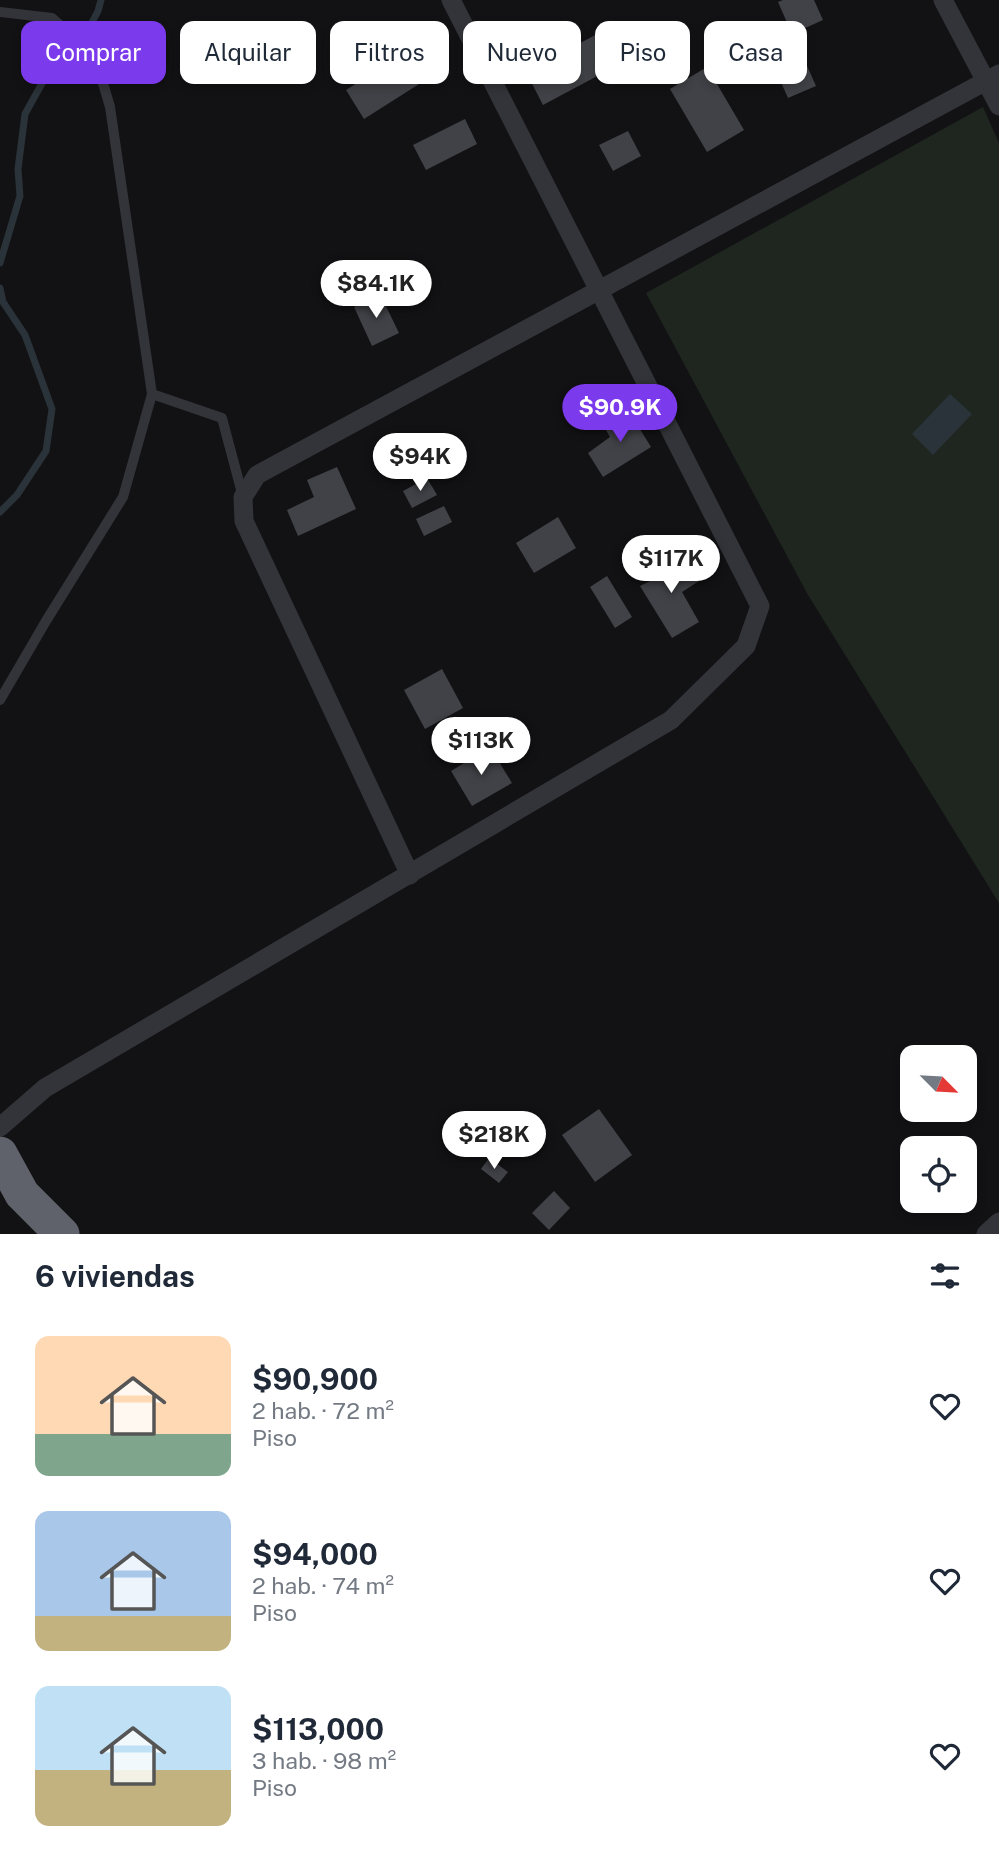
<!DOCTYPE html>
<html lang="es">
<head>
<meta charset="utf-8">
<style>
  body { margin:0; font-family:"Public Sans",sans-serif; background:#f2f2f3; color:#1f2937; height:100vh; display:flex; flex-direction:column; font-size:26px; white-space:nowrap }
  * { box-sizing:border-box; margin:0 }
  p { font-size:23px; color:#747a83 }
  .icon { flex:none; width:38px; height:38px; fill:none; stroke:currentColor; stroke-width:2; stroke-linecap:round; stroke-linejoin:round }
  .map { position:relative; height:1234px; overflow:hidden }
  .side { display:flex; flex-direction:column; background:#fff; flex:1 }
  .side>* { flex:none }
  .banner { position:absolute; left:21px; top:21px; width:957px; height:63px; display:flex; gap:14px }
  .needle { width:46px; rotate:114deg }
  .buttons { position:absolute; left:900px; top:1045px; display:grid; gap:14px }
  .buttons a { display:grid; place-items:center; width:77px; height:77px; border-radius:14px; background:#fff; box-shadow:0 4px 10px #0003; font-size:35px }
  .price { position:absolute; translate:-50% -60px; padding:0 16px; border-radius:24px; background:#fff; color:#222; font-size:23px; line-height:46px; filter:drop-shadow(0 2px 4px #0008) }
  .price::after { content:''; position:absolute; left:50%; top:42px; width:21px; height:16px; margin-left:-10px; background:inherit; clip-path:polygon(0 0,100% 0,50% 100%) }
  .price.selected { background:#7c3aed; color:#fff }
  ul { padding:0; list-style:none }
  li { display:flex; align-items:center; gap:21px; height:175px; padding:0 35px }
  li span { display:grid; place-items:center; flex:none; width:196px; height:140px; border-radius:14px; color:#555 }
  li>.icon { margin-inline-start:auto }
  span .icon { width:84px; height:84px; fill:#fffc; stroke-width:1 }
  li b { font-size:30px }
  h2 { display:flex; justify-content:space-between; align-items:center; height:84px; padding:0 35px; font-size:30px }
  .tag { padding:0 24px; border-radius:14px; background:#fff; box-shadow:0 4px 10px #0003; font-size:24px; line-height:63px }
  .tag.selected { background:#7c3aed; color:#fff }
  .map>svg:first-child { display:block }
  .green { fill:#1e261f }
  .water { fill:#2a3339 }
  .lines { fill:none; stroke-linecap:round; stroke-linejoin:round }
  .stream { stroke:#2a3339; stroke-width:7 }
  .building { fill:#414247 }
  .lane { stroke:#333439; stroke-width:10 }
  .street { stroke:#333439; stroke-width:19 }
  .highway { stroke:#5f626a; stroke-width:35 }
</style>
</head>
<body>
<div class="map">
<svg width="999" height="1234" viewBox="0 0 999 1234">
  <rect width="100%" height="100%" fill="#121214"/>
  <path class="green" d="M983,107L999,143V903L808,595L646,293Z"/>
  <path class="water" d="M950,394L972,414L933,455L912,434Z"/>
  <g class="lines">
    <g class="stream">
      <path d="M0,263L20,196L18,169L25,114L45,78L86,34L98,11L101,0"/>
      <path d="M0,288L3,302L25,335L52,409L46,451L17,495L0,512"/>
    </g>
  </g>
  <g class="building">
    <path d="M783,0H814L823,20L792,34L778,2Z"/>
    <path d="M599,33L616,66L543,105L526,72Z"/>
    <path d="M409,50L427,79L364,119L346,90Z"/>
    <path d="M804,59L816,86L788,98L776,71Z"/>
    <path d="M707,67L744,130L707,152L670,89Z"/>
    <path d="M465,119L477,144L426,170L413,145Z"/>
    <path d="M628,131L641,156L613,171L599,145Z"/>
    <path d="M380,294L399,333L372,346L354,307Z"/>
    <path d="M627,408L651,447L603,477L588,453L610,437L606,430L617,424L613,417Z"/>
    <path d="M337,467L356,509L298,536L287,510L314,497L307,480Z"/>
    <path d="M427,478L437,495L412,508L403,491Z"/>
    <path d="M444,506L452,522L424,536L416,519Z"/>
    <path d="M558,517L576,548L534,573L516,543Z"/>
    <path d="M663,558L669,569L686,559L699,581L682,592L699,622L672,638L640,586L650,581L643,570Z"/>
    <path d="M607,576L632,617L615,628L590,587Z"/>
    <path d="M442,669L463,708L425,729L404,690Z"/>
    <path d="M490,747L512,783L472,806L451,771Z"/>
    <path d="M599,1109L632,1155L595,1182L562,1135Z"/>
    <path d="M489,1158L508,1172L499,1183L481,1169Z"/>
    <path d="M554,1191L570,1208L549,1230L532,1213Z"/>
  </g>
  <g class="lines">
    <g class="lane">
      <path d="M0,12L52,18L95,56L110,107L152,394"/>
      <path d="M0,700L46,621L123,497L152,394L222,418L243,497"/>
    </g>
    <g class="street">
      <path d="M943,0L999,106"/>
      <path d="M410,875L244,521L243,497L257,475L999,74"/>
      <path d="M0,1127L45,1088L671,720L746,646L760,606L451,0"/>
      <path d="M986,1234L999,1222"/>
    </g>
    <path class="highway" d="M0,1154L22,1194L62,1234"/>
  </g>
</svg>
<div class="buttons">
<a><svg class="needle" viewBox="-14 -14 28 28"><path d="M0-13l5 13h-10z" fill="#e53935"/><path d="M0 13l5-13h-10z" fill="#747a83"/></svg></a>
<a><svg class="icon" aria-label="locate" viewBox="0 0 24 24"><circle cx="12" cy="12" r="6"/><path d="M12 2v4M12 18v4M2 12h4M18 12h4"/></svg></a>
</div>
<b class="price" style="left:376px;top:320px">$84.1K</b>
<b class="price selected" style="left:620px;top:444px">$90.9K</b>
<b class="price" style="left:420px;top:493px">$94K</b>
<b class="price" style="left:671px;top:595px">$117K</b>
<b class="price" style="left:481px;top:777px">$113K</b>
<b class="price" style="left:494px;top:1171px">$218K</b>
<div class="banner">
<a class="tag selected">Comprar</a>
<a class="tag">Alquilar</a>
<a class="tag">Filtros</a>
<a class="tag">Nuevo</a>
<a class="tag">Piso</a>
<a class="tag">Casa</a>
</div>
</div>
<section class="side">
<h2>6 viviendas<svg class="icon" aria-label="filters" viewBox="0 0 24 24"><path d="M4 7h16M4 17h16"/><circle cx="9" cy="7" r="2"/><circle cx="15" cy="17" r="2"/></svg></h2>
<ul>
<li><span style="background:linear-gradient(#ffd9b3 70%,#7fa58c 0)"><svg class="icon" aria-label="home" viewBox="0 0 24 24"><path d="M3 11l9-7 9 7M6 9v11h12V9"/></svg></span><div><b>$90,900</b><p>2 hab. · 72 m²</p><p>Piso</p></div><svg class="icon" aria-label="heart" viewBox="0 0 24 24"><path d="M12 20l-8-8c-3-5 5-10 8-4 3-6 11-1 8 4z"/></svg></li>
<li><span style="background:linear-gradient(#a9c7e8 75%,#c2b280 0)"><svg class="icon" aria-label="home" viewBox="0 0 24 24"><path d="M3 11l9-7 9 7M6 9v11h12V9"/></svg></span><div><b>$94,000</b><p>2 hab. · 74 m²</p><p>Piso</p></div><svg class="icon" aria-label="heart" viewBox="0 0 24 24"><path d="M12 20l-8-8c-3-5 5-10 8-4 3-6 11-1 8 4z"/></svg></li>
<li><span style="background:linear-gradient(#bfe0f5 60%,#c2b280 0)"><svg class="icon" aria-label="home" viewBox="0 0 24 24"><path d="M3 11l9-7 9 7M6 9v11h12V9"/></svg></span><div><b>$113,000</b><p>3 hab. · 98 m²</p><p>Piso</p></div><svg class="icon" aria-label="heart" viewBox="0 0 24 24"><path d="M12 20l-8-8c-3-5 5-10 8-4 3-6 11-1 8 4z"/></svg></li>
</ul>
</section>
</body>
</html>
